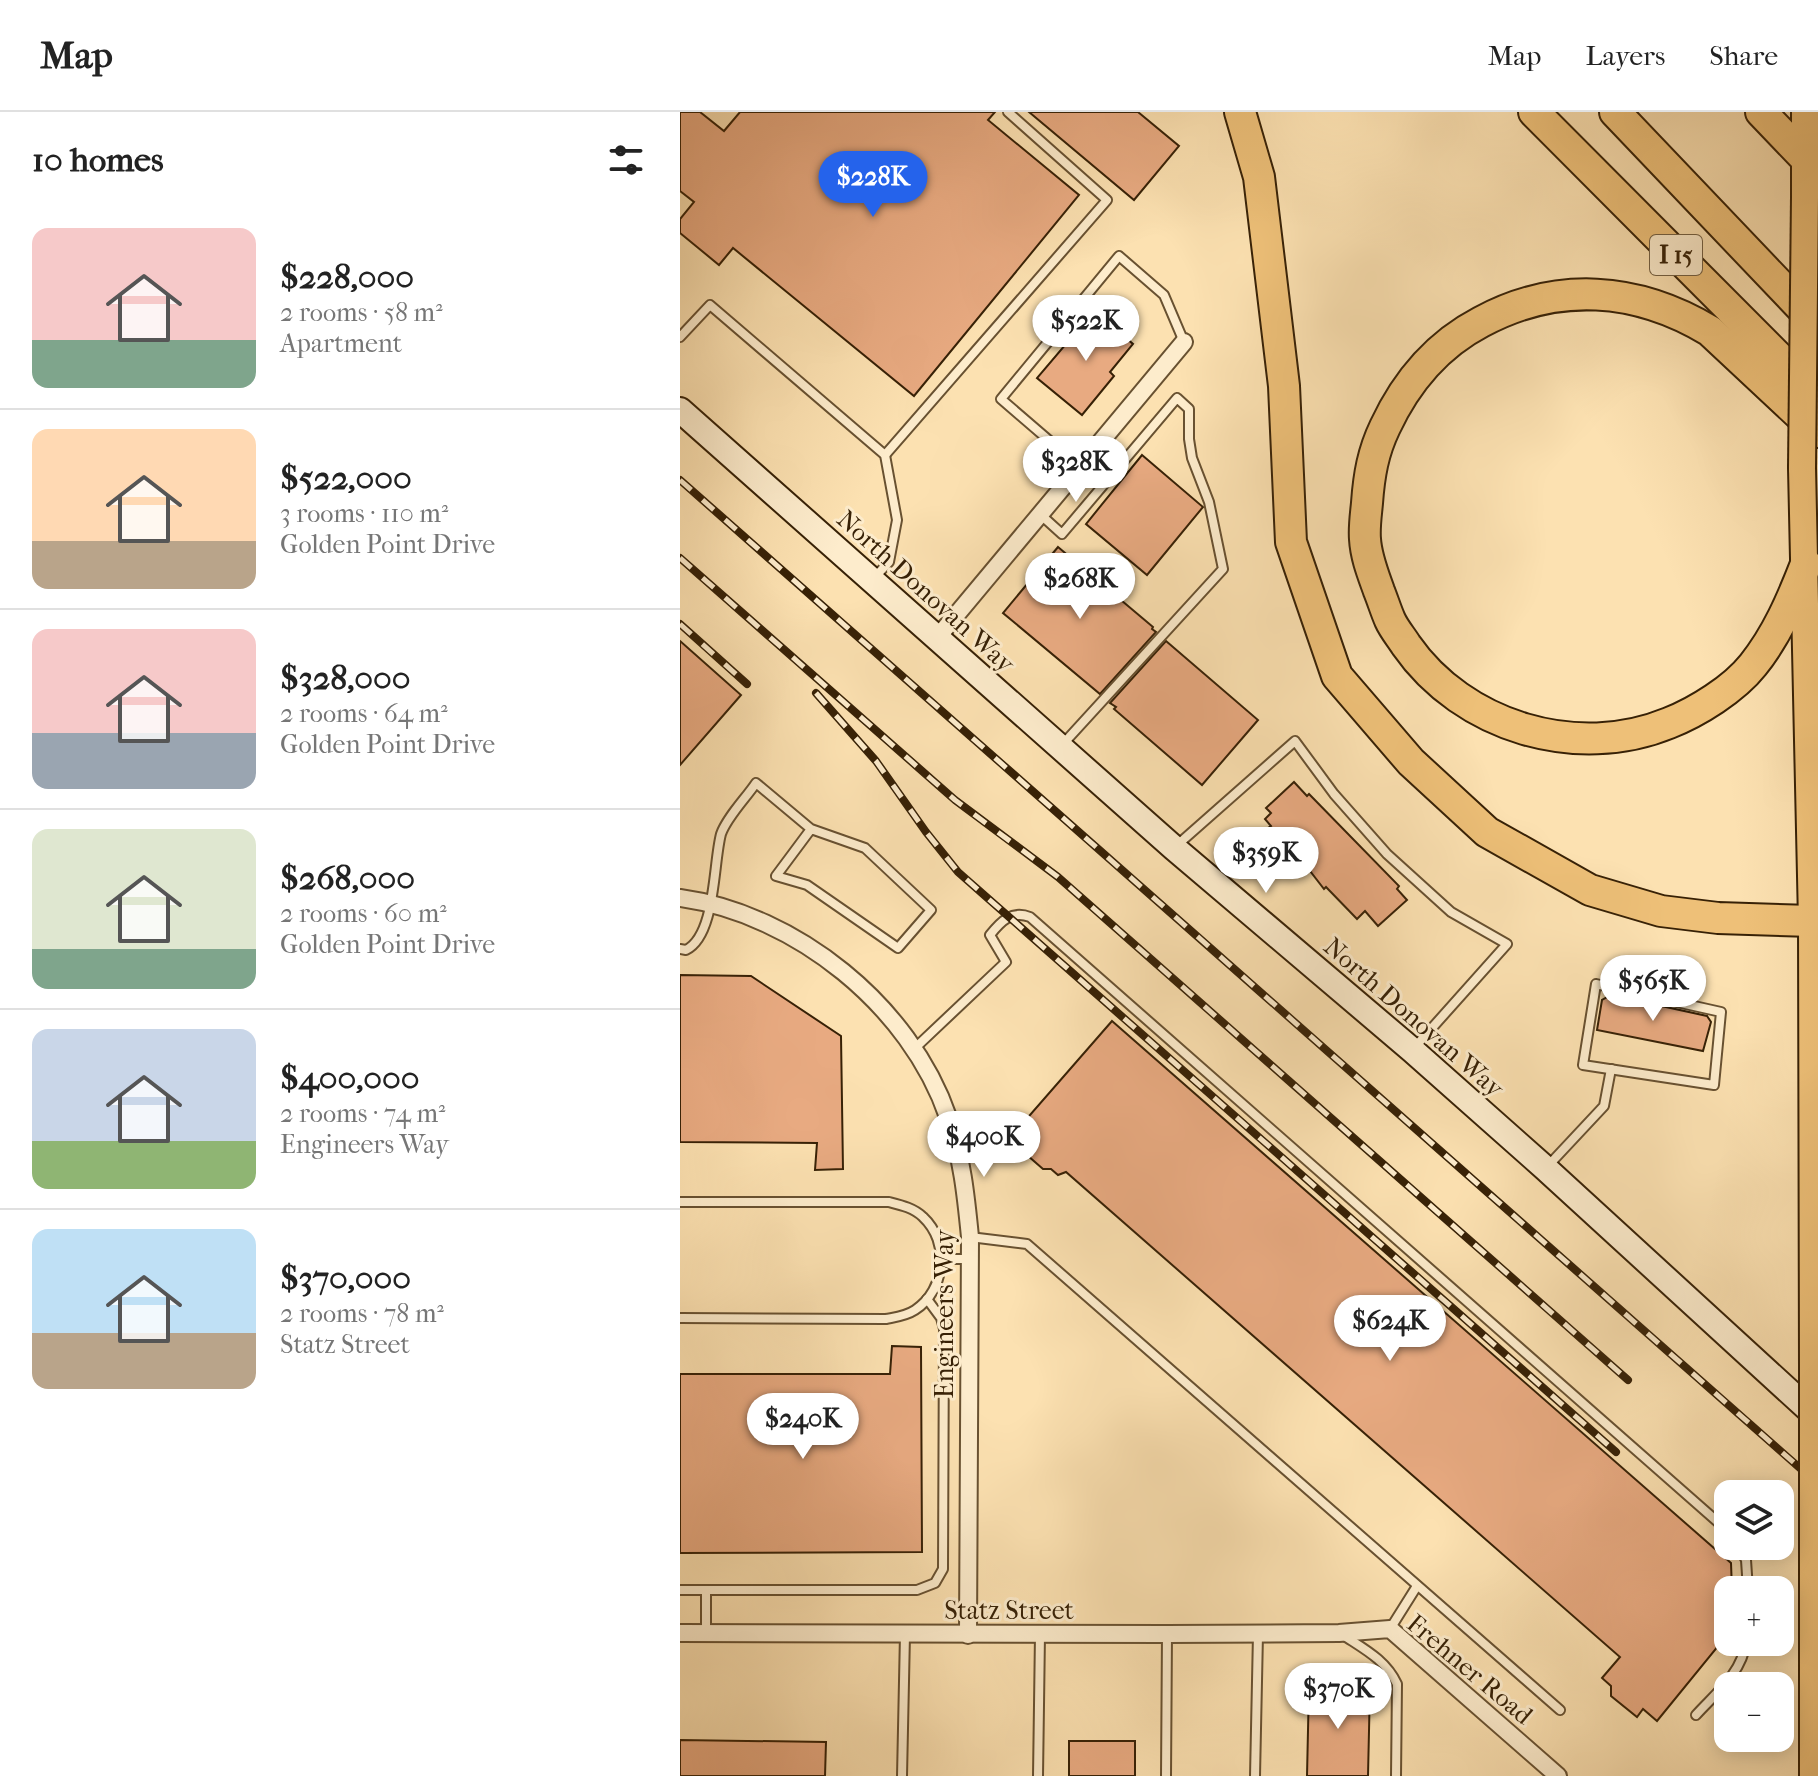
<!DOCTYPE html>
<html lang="en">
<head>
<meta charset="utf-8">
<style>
  body { margin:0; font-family:"IM FELL French Canon",serif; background:#f6f6f6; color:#222; height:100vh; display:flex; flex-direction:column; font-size:30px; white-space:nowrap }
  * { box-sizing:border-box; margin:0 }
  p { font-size:26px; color:#767676 }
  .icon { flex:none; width:44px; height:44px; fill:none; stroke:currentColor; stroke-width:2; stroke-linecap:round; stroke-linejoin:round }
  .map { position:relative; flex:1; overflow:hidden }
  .details { display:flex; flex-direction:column; background:#fff; width:680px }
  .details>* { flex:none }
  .controls { position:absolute; left:1034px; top:1368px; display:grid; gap:16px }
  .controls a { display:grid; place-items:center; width:80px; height:80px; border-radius:16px; background:#fff; box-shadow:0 4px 20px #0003; font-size:40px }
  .price { position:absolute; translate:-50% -68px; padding:0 18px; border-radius:28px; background:#fff; color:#222; font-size:26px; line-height:52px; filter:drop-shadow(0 2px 4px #0008) }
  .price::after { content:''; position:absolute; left:50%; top:48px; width:24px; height:18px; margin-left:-12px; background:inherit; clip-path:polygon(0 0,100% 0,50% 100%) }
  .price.on { background:#2563eb; color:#fff }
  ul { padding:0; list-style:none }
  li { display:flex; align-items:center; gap:24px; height:200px; padding:0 32px }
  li+li { border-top:2px solid #e0e0e0 }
  li span { display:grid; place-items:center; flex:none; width:224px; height:160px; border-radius:16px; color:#555 }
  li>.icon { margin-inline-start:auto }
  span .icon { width:96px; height:96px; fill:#fffc; stroke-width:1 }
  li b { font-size:34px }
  h2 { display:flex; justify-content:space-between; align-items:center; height:96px; padding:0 32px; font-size:34px }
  header { display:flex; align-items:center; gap:48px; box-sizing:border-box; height:112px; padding:0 40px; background:#fff; border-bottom:2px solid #e0e0e0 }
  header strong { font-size:38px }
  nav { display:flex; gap:44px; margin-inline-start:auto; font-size:28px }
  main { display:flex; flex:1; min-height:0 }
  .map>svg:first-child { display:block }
  .building { fill:#e8aa81; stroke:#372106; stroke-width:2 }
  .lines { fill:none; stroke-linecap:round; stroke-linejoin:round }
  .lane-casing { stroke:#685131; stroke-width:12 }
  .street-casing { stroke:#685131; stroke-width:20 }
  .secondary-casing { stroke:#372106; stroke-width:28 }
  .primary-casing { stroke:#372106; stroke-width:30 }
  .highway-casing { stroke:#372106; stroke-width:34 }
  .lane { stroke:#fdeccc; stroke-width:8 }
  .street { stroke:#fdeccc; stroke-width:16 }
  .secondary { stroke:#fdeccc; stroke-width:24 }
  .primary { stroke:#eec078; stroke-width:26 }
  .highway { stroke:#eec078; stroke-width:30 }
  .rail-casing { stroke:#372106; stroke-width:8 }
  .rail { stroke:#fdeccc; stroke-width:5; stroke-dasharray:15; stroke-linecap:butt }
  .primary-bridge-casing { stroke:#372106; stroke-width:30; stroke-linecap:butt }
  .primary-bridge { stroke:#eec078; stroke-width:26 }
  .labels { text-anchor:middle; stroke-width:6; stroke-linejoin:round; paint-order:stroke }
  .shield { fill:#fdeccc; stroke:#725e41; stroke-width:2 }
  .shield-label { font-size:24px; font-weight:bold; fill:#372106 }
  .street-label { font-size:26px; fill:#372106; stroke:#fdeccc }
</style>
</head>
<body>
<header>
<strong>Map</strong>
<nav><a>Map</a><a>Layers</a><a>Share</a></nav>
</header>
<main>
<section class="details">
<h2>10 homes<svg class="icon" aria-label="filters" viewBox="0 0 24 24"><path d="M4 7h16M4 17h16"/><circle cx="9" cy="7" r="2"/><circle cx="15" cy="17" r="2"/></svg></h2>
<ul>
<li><span style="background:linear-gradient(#f6c9c9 70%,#7fa58c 0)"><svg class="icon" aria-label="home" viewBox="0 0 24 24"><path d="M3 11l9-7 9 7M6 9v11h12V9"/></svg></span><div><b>$228,000</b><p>2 rooms · 58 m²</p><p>Apartment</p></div></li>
<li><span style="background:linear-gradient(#ffd9b3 70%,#b9a48a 0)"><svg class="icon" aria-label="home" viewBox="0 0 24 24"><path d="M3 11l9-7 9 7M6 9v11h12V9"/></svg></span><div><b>$522,000</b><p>3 rooms · 110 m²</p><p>Golden Point Drive</p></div></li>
<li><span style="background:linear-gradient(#f6c9c9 65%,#9aa5b1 0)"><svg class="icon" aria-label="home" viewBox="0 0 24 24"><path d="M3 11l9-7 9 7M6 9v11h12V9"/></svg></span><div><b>$328,000</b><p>2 rooms · 64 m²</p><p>Golden Point Drive</p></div></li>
<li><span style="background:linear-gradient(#dfe7d0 75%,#7fa58c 0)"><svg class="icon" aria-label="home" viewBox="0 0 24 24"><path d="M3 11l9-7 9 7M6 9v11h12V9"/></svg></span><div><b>$268,000</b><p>2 rooms · 60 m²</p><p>Golden Point Drive</p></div></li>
<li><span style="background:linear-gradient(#c9d6e8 70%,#8fb573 0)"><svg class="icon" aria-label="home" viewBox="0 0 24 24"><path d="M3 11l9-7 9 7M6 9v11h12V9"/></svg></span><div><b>$400,000</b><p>2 rooms · 74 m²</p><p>Engineers Way</p></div></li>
<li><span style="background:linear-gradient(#bfe0f5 65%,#b9a48a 0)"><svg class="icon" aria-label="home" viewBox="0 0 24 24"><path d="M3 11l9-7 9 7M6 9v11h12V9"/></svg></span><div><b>$370,000</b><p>2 rooms · 78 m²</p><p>Statz Street</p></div></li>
</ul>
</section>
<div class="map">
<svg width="1138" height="1664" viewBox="0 0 1138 1664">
  <rect width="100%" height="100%" fill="#fce1b1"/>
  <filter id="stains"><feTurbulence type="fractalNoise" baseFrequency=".0025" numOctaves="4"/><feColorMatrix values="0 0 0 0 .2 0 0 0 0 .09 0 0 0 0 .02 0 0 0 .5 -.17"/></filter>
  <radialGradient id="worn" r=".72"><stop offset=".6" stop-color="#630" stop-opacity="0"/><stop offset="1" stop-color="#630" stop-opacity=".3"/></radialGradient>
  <g class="building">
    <path d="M0,0H20L44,19L60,0H315L308,8L399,83L234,284L53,136L39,153L0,121V107L14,90L0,79Z"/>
    <path d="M349,0H458L499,34L454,88Z"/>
    <path d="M414,199L453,232L430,260L434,264L402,303L357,266Z"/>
    <path d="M462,343L523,395L467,463L406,412Z"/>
    <path d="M378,435L473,515L472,517L476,520L420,582L323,501Z"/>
    <path d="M0,529L61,583L0,653Z"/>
    <path d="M486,529L578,608L522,673L434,597L436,595L430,591Z"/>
    <path d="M614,670L627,684L629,682L719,774L717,777L727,788L698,814L685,799L677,807L646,775L644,777L623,750L588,716L591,714L585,707L591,701L586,696Z"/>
    <path d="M0,863L71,864L161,924L163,1057L135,1058L137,1031L0,1030Z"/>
    <path d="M931,883L1027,904L1031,910L1023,939L917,918L922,888Z"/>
    <path d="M432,909L1051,1451L1052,1478H1048V1522L977,1609L963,1597L957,1605L931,1584V1574L922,1566L940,1545L386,1060L378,1063L371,1057H363L339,1036L346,1027L336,1019Z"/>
    <path d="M212,1234L241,1235L242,1440L0,1441V1262H210Z"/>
    <path d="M629,1573L690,1574L688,1664H627Z"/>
    <path d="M0,1628L146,1630L145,1664H0Z"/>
    <rect x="389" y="1629" width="66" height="35"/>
  </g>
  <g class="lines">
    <defs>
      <g id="lane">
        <path d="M0,225L30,193L205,343L217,408L209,450L193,467"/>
        <path d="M205,343L427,88L328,0"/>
        <path d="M400,355L321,287L439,144L484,183L504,230"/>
        <path d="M361,403L382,422L497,286L509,297V327L512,346L529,390L543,457L383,632"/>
        <path d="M495,735L615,629L654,682L707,742L771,800L827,832L735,935"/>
        <path d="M0,837L6,838C36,823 33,752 41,722C47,705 66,686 76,671L131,717L185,736L251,798L218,836L127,773L96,764L131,717"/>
        <path d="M916,872L1041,900L1034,973L903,953Z"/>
        <path d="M234,937L326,850L310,823C321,809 332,798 350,805L1048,1419"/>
        <path d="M866,1056L924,994L931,957"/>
        <path d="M0,1090H209C221,1093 234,1096 243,1105C270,1130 266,1178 235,1198C226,1204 216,1205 206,1207L0,1206"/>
        <path d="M290,1125L347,1132L880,1598"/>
        <path d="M261,1147H290"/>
        <path d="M1058,1434L1066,1448L1068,1478"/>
        <path d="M0,1478H237L255,1471L263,1457L264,1217L261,1206L247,1187"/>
        <path d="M710,1517L737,1474"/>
        <path d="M26,1521V1478"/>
        <path d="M663,1523C684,1537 706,1548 717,1572L716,1664"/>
        <path d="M1016,1603C1036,1581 1062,1561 1066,1530"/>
        <path d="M222,1664L225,1522"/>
        <path d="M358,1664L360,1522"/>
        <path d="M486,1664L487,1522"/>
        <path d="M575,1664L578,1522"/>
      </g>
      <g id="street">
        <path d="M257,526L504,230"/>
        <path d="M0,786C116,802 230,894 268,1005C282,1045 286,1084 290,1125L288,1523"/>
        <path d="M0,1521L487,1522L659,1521L710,1517L878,1664"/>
      </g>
      <path id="secondary" d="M0,298L494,736L732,938L865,1056L1138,1306"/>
      <g id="primary">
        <path d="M1125,85V0"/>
        <path d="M1122,356L1132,809L1133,1252"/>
        <path d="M1133,1453V1664"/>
      </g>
      <g id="highway">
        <path d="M560,0L579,65L604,274L611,430L657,564L731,650L807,720L910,778L981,799L1038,806L1132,809"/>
        <path d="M854,0L1138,285"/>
        <path d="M935,0L1138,213"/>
        <path d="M1081,0L1126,47L1138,50"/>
        <path d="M1126,452C1112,488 1097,523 1073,553C1054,577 1017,600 989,611C897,649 783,615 726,533C721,525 714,517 710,508C706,499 703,489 699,479C693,462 686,445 685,427C684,415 686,402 687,391C689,363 693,340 705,315C726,270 757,233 801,210C877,169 957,175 1030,219L1138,320"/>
      </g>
    </defs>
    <use href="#lane" class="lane-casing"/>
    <use href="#street" class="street-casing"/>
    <use href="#secondary" class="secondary-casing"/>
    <use href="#primary" class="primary-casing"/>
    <use href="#highway" class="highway-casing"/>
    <use href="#lane" class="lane"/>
    <use href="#street" class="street"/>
    <use href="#secondary" class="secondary"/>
    <use href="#primary" class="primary"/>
    <use href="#highway" class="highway"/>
    <defs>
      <g id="rail">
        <path d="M0,368L1138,1372"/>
        <path d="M0,446L275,688L378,765L948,1268"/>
        <path d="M0,512L67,572"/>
        <path d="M136,581L196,649L246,720L278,760L936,1340"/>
      </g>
    </defs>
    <use href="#rail" class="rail-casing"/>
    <use href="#rail" class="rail"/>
    <defs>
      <g id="primary-bridge">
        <path d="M1122,356L1125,85"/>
        <path d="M1133,1453V1252"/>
      </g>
    </defs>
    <use href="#primary-bridge" class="primary-bridge-casing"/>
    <use href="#primary-bridge" class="primary-bridge"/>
  </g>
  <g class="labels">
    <rect class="shield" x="970" y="123" width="52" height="40" rx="6"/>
    <g class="shield-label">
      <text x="996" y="151">I 15</text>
    </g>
    <g class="street-label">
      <text transform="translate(246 479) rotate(42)" y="9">North Donovan Way</text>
      <text transform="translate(734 905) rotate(41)" y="9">North Donovan Way</text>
      <text transform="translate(264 1202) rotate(-90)" y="9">Engineers Way</text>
      <text x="329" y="1507">Statz Street</text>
      <text transform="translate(790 1557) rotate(40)" y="9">Frehner Road</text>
    </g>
  </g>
  <rect width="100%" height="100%" filter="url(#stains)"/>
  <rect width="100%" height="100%" fill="url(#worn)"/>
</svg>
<div class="controls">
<a><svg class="icon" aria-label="layers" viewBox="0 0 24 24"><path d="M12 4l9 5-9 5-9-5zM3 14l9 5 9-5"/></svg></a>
<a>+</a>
<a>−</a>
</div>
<b class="price on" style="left:193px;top:107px">$228K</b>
<b class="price" style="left:406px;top:251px">$522K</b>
<b class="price" style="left:396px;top:392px">$328K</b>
<b class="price" style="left:400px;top:509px">$268K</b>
<b class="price" style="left:586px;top:783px">$359K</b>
<b class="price" style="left:973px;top:911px">$565K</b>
<b class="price" style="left:304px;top:1067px">$400K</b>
<b class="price" style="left:710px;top:1251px">$624K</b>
<b class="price" style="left:123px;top:1349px">$240K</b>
<b class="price" style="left:658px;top:1619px">$370K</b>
</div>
</main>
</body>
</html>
